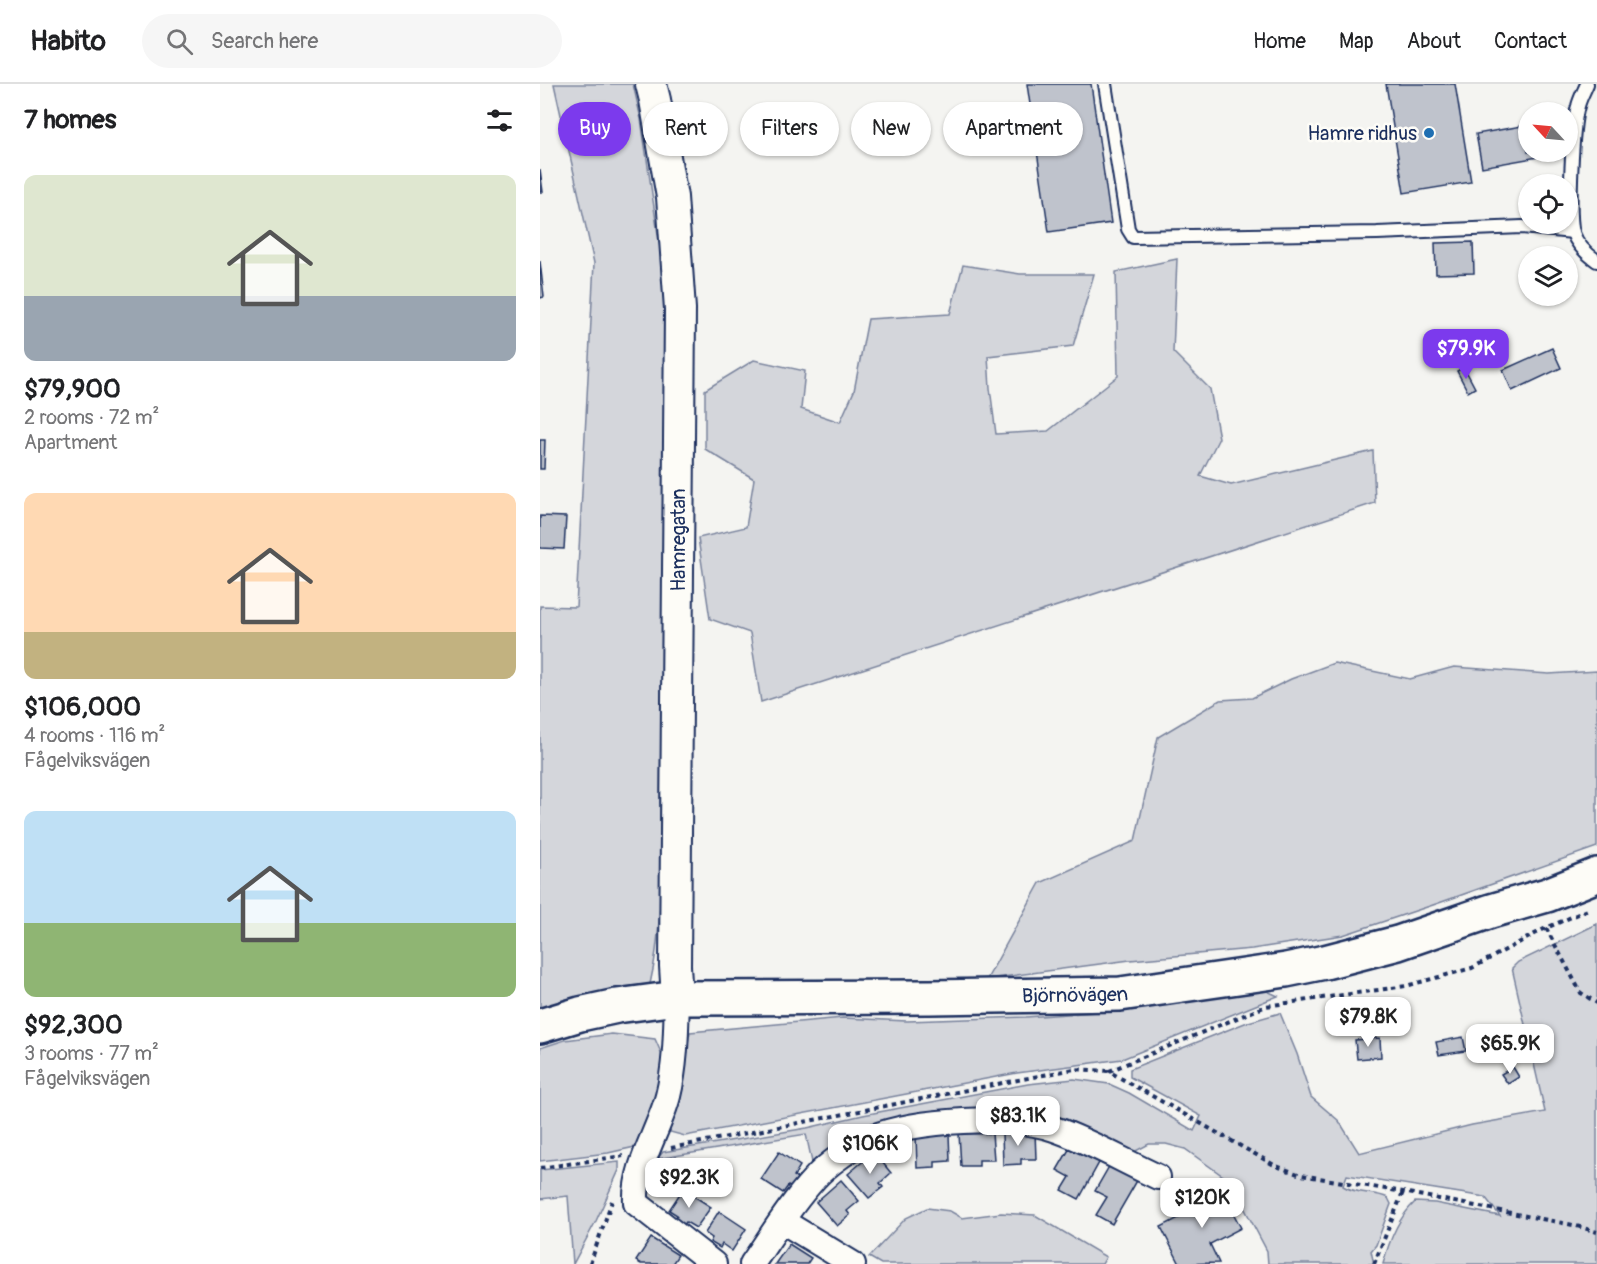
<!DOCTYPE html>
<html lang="en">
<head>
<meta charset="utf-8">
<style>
  body { margin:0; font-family:Pangolin,sans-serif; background:#f6f6f6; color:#202124; height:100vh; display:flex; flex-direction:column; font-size:22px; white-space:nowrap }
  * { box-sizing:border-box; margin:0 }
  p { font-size:20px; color:#757577 }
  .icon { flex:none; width:33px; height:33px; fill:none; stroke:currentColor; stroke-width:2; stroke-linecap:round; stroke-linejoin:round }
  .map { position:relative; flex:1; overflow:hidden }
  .drawer { display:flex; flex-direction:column; background:#fff; width:540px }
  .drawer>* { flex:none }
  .banner { position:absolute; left:18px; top:18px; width:570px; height:54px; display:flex; gap:12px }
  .needle { width:39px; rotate:296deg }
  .fabs { position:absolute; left:978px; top:18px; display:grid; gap:12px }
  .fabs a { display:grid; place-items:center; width:60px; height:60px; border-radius:50%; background:#fff; box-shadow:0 2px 4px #0004; font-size:30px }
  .price { position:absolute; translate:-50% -51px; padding:0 14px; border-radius:12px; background:#fff; color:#222; font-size:20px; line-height:39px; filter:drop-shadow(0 2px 3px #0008) }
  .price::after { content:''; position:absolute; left:50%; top:36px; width:18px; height:14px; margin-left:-9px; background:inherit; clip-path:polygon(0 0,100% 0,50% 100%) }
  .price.selected { background:#7c3aed; color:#fff }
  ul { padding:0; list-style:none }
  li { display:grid; align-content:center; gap:12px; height:318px; padding:0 24px }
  li span { display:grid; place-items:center; height:186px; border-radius:12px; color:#555 }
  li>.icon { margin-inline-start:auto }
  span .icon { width:108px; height:108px; fill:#fffc; stroke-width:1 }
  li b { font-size:26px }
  h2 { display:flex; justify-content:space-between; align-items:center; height:72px; padding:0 24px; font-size:26px }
  .chip { padding:0 21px; border-radius:27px; background:#fff; box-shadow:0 2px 4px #0004; font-size:21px; line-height:54px }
  .chip.selected { background:#7c3aed; color:#fff }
  header { display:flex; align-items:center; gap:36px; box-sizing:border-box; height:84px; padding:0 30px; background:#fff; border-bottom:2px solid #e0e0e0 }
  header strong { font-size:28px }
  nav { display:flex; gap:33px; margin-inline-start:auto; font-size:21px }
  .search { width:420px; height:54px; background:#f6f6f6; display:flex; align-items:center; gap:15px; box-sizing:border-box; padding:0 21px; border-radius:33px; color:#757577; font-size:22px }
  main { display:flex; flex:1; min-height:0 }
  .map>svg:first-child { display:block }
  .green { fill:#d4d6db; stroke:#78829c; stroke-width:1.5 }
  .building { fill:#bfc3cc; stroke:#1b2f5e; stroke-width:1.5 }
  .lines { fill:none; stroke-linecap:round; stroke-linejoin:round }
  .service-casing { stroke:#1b2f5e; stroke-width:16 }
  .minor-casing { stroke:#1b2f5e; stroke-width:28 }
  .tertiary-casing { stroke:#1b2f5e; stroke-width:34 }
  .secondary-casing { stroke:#1b2f5e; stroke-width:38 }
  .path { stroke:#1b2f5e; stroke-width:4; stroke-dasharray:4.5 4.5; stroke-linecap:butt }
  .service { stroke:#fdfcf7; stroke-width:12 }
  .minor { stroke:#fdfcf7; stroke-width:24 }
  .tertiary { stroke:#fdfcf7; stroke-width:30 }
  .secondary { stroke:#fdfcf7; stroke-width:33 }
  .poi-dot { fill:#1f6fb2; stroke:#fdfcf7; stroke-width:2 }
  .labels { text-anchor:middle; stroke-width:5; stroke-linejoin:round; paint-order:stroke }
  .poi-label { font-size:20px; fill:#1b2f5e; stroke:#fdfcf7; text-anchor:end }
  .street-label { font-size:20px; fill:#1b2f5e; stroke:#fdfcf7 }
</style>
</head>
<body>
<header>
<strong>Habito</strong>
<div class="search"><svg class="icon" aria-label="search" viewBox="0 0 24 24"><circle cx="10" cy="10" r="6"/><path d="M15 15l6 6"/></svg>Search here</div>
<nav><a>Home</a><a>Map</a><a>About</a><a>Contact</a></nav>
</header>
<main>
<section class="drawer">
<h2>7 homes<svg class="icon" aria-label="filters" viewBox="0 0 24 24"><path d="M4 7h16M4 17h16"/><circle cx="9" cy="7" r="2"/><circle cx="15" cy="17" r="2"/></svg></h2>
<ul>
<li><span style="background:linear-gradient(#dfe7d0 65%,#9aa5b1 0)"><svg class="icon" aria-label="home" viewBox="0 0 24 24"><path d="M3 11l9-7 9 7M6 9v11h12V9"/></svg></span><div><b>$79,900</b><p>2 rooms · 72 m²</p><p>Apartment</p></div></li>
<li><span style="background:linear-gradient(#ffd9b3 75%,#c2b280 0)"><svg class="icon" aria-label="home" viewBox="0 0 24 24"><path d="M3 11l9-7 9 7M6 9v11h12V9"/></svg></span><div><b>$106,000</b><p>4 rooms · 116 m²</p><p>Fågelviksvägen</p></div></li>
<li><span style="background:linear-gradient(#bfe0f5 60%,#8fb573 0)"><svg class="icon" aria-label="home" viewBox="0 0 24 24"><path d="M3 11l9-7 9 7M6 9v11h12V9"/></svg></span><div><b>$92,300</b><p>3 rooms · 77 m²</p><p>Fågelviksvägen</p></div></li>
</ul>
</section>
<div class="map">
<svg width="1057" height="1180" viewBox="0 0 1057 1180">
  <rect width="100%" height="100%" fill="#f4f4f1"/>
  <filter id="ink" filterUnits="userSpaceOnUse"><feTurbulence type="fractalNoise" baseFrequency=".0167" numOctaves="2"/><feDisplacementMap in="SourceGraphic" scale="12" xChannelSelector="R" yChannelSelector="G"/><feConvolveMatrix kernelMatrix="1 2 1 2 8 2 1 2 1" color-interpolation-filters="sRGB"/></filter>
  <g filter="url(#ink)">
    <g class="green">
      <path d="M14,0H93L101,35L125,198L122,633C120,674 120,716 120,758C121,806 121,853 110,900L82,915L0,931V522L36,523L54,179Z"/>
      <path d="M637,175L633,268L670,305L679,354L660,392L691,401L833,367L835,419L221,618L210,549L170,535L158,454L206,443L214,395L165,365V306L214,276L265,287L261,325L300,338L314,307L328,235L410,230L423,181L480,190H554L533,262L448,272L450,304L456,350L508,347L578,292L576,188Z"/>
      <path d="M794,579L870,595L914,583L1009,590L1057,587V763L896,820L803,851L712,865L590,876L447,895L500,799L595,757L618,653L680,616L712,614L751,595Z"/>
      <path d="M1057,840V1180H843C849,1157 858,1134 875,1118L895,1119L960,1132L945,1113L807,1091L803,1102C817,1111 834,1107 848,1114L851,1120L836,1161L831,1167L834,1180H728L727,1167L690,1097L645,1065L626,1060H609L594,1068L527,1035L498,1028H380L340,1038L317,1049L273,1083L266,1050L117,1075L123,1068L267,1044L323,1031L488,1000L534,995L569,1000L589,1009L654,1047L661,1032L590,993V985L705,939L740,929L757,970L771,1013L799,1037L819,1069L932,1041L1005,1028L972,884L978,878Z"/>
      <path d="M727,907L738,912L582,975L477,989L145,1052L130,1048L129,1036L141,996L150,948L303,934L367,937L486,933L556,928Z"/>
      <path d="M72,950L115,955L123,973L120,1002L99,1062L68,1069L0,1077V964L25,956Z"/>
      <path d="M79,1078V1086L56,1137L33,1180L28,1112L0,1115V1086Z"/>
      <path d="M387,1124L410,1127L422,1134L461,1129L495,1131L566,1173L562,1180H341L329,1173L366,1134Z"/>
    </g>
    <g class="building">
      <path d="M487,0H551L571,139L509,148Z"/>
      <path d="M846,0H915L931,98L864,109Z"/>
      <path d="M988,41V68H1026L942,83L936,50Z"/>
      <path d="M0,85L3,108H0Z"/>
      <path d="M933,158L934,189L896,190L895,159Z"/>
      <path d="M0,177L4,213L0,214Z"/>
      <path d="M1012,264L1021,284L972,307L963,286Z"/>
      <path d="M924,283L935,304L928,308L917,287Z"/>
      <path d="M0,356H5L4,385H0Z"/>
      <path d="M0,432L26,433L24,465L0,464Z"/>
      <path d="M923,953L926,967L899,971L896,958Z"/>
      <path d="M840,954L841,973L817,975L815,956Z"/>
      <path d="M973,983L979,993L968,1000L961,990Z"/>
      <path d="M495,1048L496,1075H481V1080L463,1081L462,1049Z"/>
      <path d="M452,1049L454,1076H439V1082H421L419,1050Z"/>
      <path d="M409,1050L410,1077L395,1078V1083L377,1084L376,1052Z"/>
      <path d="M531,1062L561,1075L539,1115L522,1106L530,1093L517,1086Z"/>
      <path d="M239,1068L260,1082L254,1092L257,1094L252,1104L248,1102L243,1109L221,1095Z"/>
      <path d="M334,1068L351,1089L340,1099L343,1103L329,1114L308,1090Z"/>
      <path d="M571,1079L598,1095L572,1140L556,1131L567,1113L555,1107Z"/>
      <path d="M301,1096L319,1117L307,1127L310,1131L297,1142L276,1118Z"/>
      <path d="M679,1102L701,1144L670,1160L679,1179L640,1180L621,1143L656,1125L652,1116Z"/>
      <path d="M143,1105L171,1123L156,1144L146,1138L144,1141L134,1135L137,1131L129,1126Z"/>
      <path d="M179,1127L206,1145L192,1167L182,1160L180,1164L170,1158L172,1154L165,1149Z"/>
      <path d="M111,1154L138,1171L132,1180H101L96,1177Z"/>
      <path d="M249,1160L271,1174L267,1180H235Z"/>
    </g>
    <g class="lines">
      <defs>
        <g id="service">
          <path d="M565,0L588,145L593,153L837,149L982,143L1033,148"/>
          <path d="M1047,0C1044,7 1040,14 1038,22C1032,42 1028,130 1033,149C1037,161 1047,170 1057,177"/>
        </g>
        <g id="minor">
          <path d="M137,914C136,947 136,980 128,1012C119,1047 94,1082 96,1119L174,1180"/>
          <path d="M242,1137L313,1180"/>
          <path d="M212,1180C232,1151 250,1121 274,1095C286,1081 316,1060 333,1053C376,1036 471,1030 514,1045C550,1057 583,1077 618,1093"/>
        </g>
        <path id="tertiary" d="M111,0L115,16L132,113L140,225L135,882L137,914"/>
        <g id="secondary">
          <path id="s1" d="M0,942L40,930L77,922L137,914L390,913L580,910L746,886L785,878L858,859L951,827L1007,811L1057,791"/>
        </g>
      </defs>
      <use href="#service" class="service-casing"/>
      <use href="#minor" class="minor-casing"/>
      <use href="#tertiary" class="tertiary-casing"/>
      <use href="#secondary" class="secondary-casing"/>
      <g class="path">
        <path d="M1006,844L1041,909L1057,919"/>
        <path d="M569,987L726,922L866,902L932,884L1006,844L1050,825"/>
        <path d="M131,1064L534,985L568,987L736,1082L761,1091L863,1108L1033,1141L1057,1148"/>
        <path d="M0,1084L83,1072"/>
        <path d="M50,1180L72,1117"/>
        <path d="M834,1180L863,1108"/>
      </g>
      <use href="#service" class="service"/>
      <use href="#minor" class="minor"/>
      <use href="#tertiary" class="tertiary"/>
      <use href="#secondary" class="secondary"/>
    </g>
  </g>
  <circle class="poi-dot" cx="889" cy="49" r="6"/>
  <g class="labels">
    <g class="poi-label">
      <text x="877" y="56">Hamre ridhus</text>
    </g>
    <g class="street-label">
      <text transform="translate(138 456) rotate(-90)" y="7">Hamregatan</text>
      <text dy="7" stroke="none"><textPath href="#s1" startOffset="538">Björnövägen</textPath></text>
    </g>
  </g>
</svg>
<div class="fabs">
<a><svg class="needle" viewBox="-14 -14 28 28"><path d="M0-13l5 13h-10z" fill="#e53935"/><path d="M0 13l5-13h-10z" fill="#757577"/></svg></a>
<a><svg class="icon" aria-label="locate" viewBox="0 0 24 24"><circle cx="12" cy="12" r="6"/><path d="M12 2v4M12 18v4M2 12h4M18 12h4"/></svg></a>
<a><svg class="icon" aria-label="layers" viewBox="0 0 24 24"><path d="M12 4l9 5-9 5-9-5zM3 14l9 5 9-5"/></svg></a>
</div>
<b class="price selected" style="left:926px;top:296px">$79.9K</b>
<b class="price" style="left:828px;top:964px">$79.8K</b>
<b class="price" style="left:970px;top:991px">$65.9K</b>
<b class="price" style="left:478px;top:1063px">$83.1K</b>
<b class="price" style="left:330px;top:1091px">$106K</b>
<b class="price" style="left:149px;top:1125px">$92.3K</b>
<b class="price" style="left:662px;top:1145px">$120K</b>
<div class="banner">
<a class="chip selected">Buy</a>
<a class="chip">Rent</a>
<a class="chip">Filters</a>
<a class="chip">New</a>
<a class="chip">Apartment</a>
</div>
</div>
</main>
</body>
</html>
